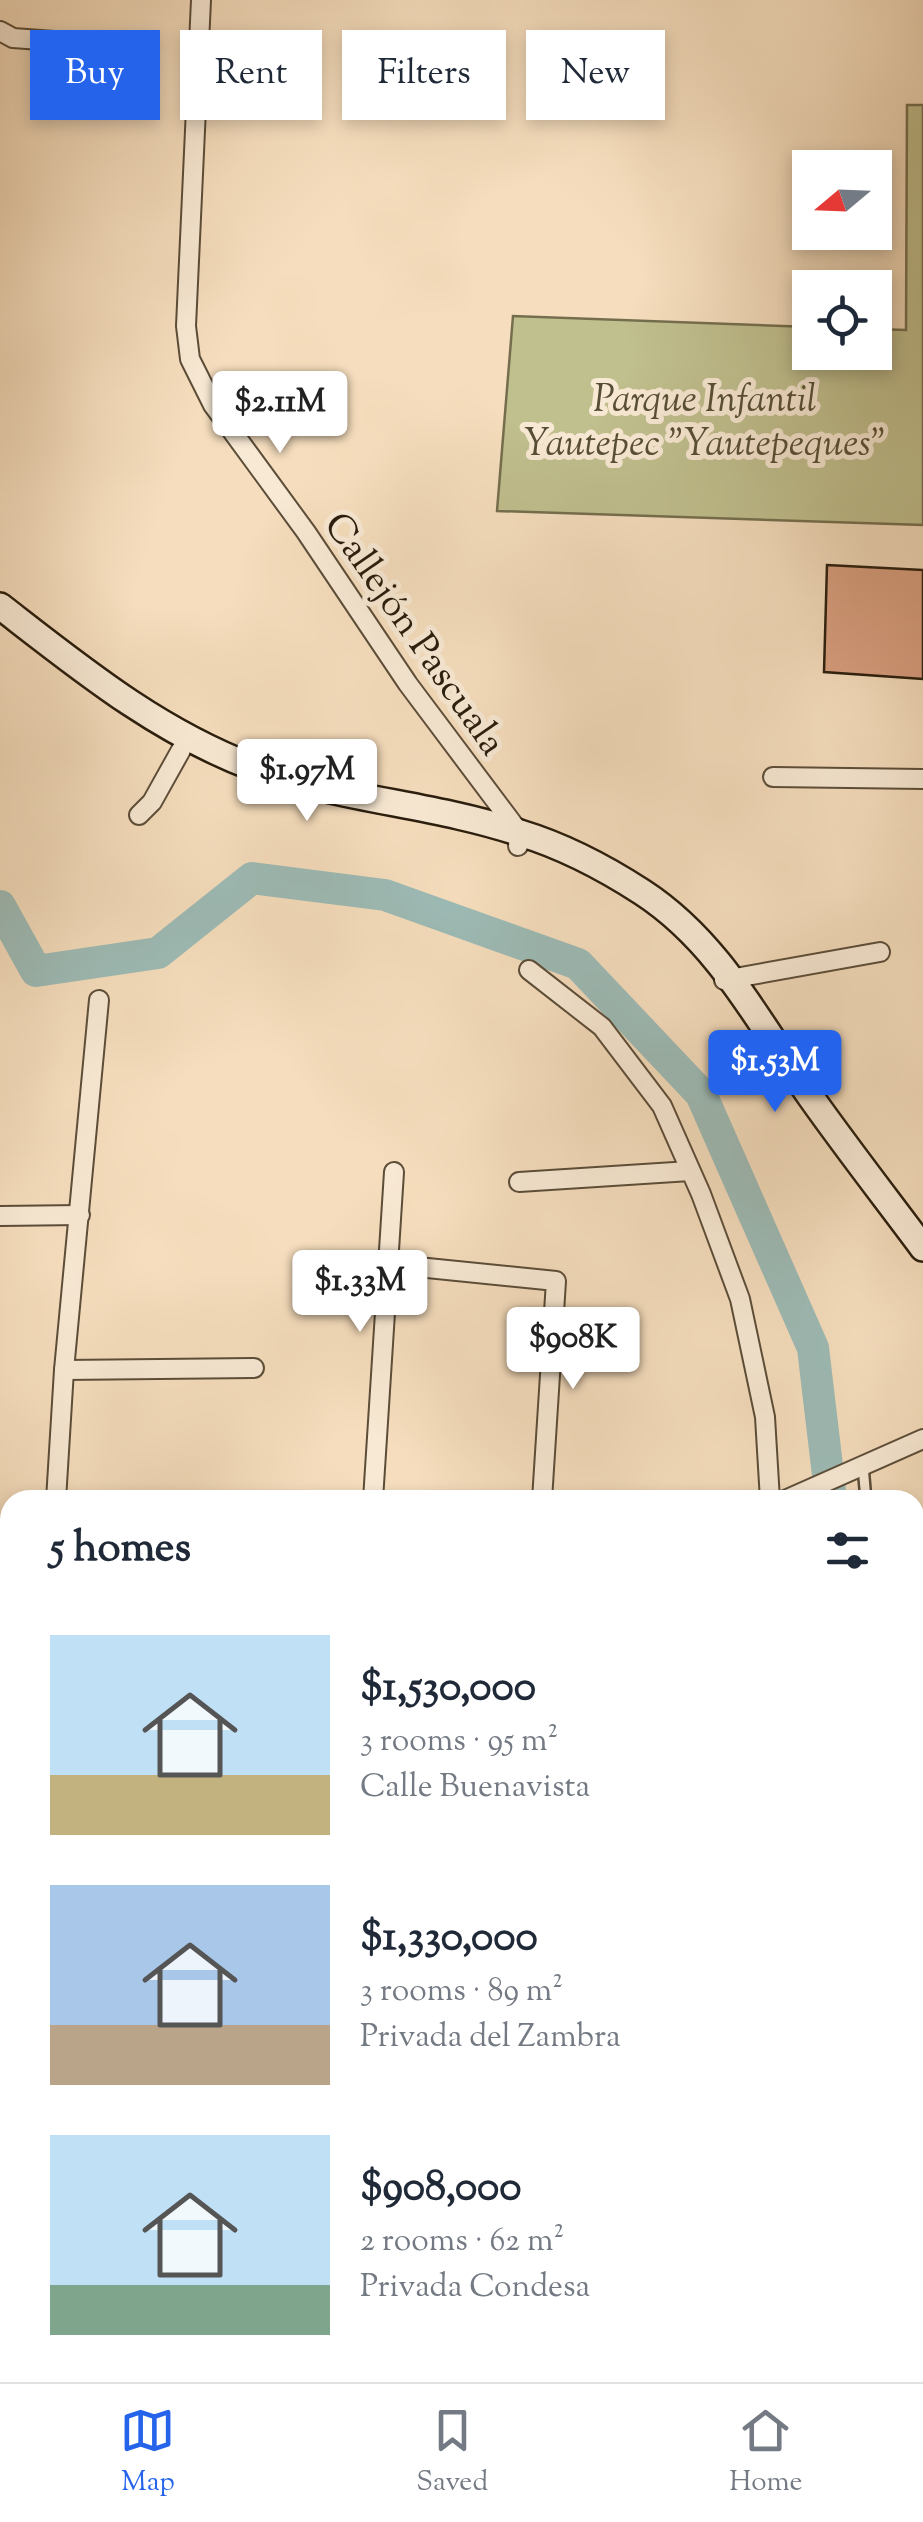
<!DOCTYPE html>
<html lang="en">
<head>
<meta charset="utf-8">
<style>
  body { margin:0; font-family:"Sorts Mill Goudy",serif; background:#f2f2f3; color:#1f2937; height:100vh; display:flex; flex-direction:column; font-size:38px; white-space:nowrap }
  * { box-sizing:border-box; margin:0 }
  p { font-size:32px; color:#747a83 }
  .icon { flex:none; width:55px; height:55px; fill:none; stroke:currentColor; stroke-width:2; stroke-linecap:round; stroke-linejoin:round }
  .map { position:relative; flex:1; overflow:hidden }
  .sheet { position:absolute; left:0px; top:1490px; width:925px; height:892px; display:flex; flex-direction:column; background:#fff; border-radius:30px 30px 0 0; box-shadow:0 5px 15px #0003 }
  .sheet>* { flex:none }
  .top-card { position:absolute; left:30px; top:30px; width:865px; height:90px; display:flex; gap:20px }
  .needle { width:65px; rotate:251deg }
  .fabs { position:absolute; left:792px; top:150px; display:grid; gap:20px }
  .fabs a { display:grid; place-items:center; width:100px; height:100px; border-radius:0px; background:#fff; box-shadow:0 5px 15px #0003; font-size:50px }
  .price { position:absolute; translate:-50% -85px; padding:0 22px; border-radius:10px; background:#fff; color:#222; font-size:32px; line-height:65px; filter:drop-shadow(0 2px 5px #0008) }
  .price::after { content:''; position:absolute; left:50%; top:60px; width:30px; height:22px; margin-left:-15px; background:inherit; clip-path:polygon(0 0,100% 0,50% 100%) }
  .price.active { background:#2563eb; color:#fff }
  ul { padding:0; list-style:none }
  li { display:flex; align-items:center; gap:30px; height:250px; padding:0 50px }
  li span { display:grid; place-items:center; flex:none; width:280px; height:200px; border-radius:0px; color:#555 }
  li>.icon { margin-inline-start:auto }
  span .icon { width:120px; height:120px; fill:#fffc; stroke-width:1 }
  li b { font-size:42px }
  h2 { display:flex; justify-content:space-between; align-items:center; height:120px; padding:0 50px; font-size:42px }
  .pill { padding:0 35px; border-radius:0px; background:#fff; box-shadow:0 5px 15px #0003; font-size:35px; line-height:90px }
  .pill.active { background:#2563eb; color:#fff }
  .tab-bar { display:flex; justify-content:space-around; align-items:center; height:140px; border-top:2px solid #e0e1e3; background:#fff; font-size:28px; color:#747a83 }
  .tab-bar a { display:grid; justify-items:center; gap:5px }
  .tab-bar .active { color:#2563eb }
  .map>svg:first-child { display:block }
  .green { fill:#c0bf8e; stroke:#746e4e; stroke-width:2.5 }
  .lines { fill:none; stroke-linecap:round; stroke-linejoin:round }
  .river { stroke:#9dbbb6; stroke-width:32 }
  .building { fill:#d99e7f; stroke:#291d0d; stroke-width:2.5 }
  .lane-casing { stroke:#5c4d39; stroke-width:14 }
  .street-casing { stroke:#5c4d39; stroke-width:22 }
  .secondary-casing { stroke:#291d0d; stroke-width:30 }
  .lane { stroke:#f8e9d4; stroke-width:9 }
  .street { stroke:#f8e9d4; stroke-width:18 }
  .secondary { stroke:#f8e9d4; stroke-width:25 }
  .labels { text-anchor:middle; stroke-width:10; stroke-linejoin:round; paint-order:stroke }
  .park-label { font-size:38px; font-style:italic; fill:#564e34; stroke:#f8e9d4 }
  .street-label { font-size:38px; fill:#291d0d; stroke:#f8e9d4 }
</style>
</head>
<body>
<div class="map">
<svg width="923" height="2382" viewBox="0 0 923 2382">
  <rect width="100%" height="100%" fill="#f5ddbd"/>
  <filter id="stains"><feTurbulence type="fractalNoise" baseFrequency=".002" numOctaves="4"/><feColorMatrix values="0 0 0 0 .2 0 0 0 0 .09 0 0 0 0 .02 0 0 0 .5 -.17"/></filter>
  <radialGradient id="worn" r=".72"><stop offset=".6" stop-color="#630" stop-opacity="0"/><stop offset="1" stop-color="#630" stop-opacity=".3"/></radialGradient>
  <path class="green" d="M907,105H923V525L497,511L513,316L810,327V352H875V329L906,330Z"/>
  <g class="lines">
    <g class="river">
      <path d="M0,906L36,971L158,953L252,878L385,895L578,964L701,1094L813,1348L831,1500"/>
      <path d="M915,1883L923,1894"/>
    </g>
  </g>
  <path class="building" d="M827,565L923,570V679L824,672Z"/>
  <g class="lines">
    <defs>
      <g id="lane">
        <path d="M863,1466L866,1500"/>
        <path d="M915,1810L923,1821"/>
      </g>
      <g id="street">
        <path d="M201,0L186,326L190,359L213,405L306,532L408,684L519,832L518,846"/>
        <path d="M0,31L13,38L68,42"/>
        <path d="M773,777L923,779"/>
        <path d="M139,815L152,802L181,750"/>
        <path d="M529,970L602,1027L662,1106L701,1194L740,1299L765,1417L770,1500"/>
        <path d="M724,980L880,952"/>
        <path d="M519,1182L690,1171"/>
        <path d="M0,1216L80,1215"/>
        <path d="M388,1264L556,1281L542,1500"/>
        <path d="M64,1370L254,1368"/>
        <path d="M56,1500L64,1370L99,1000"/>
        <path d="M373,1500L394,1172"/>
        <path d="M785,1500L923,1439"/>
        <path d="M915,1962L923,1970"/>
        <path d="M0,2064L10,1972"/>
        <path d="M0,2084L10,2085"/>
        <path d="M0,2255H10"/>
        <path d="M857,2372L867,2382"/>
        <path d="M109,2382V2372"/>
        <path d="M491,2382V2372"/>
      </g>
      <path id="secondary" d="M0,606C80,668 158,732 255,768C340,800 434,804 520,833C563,846 605,868 642,892C719,942 759,1023 810,1096C846,1147 885,1197 923,1248"/>
    </defs>
    <use href="#lane" class="lane-casing"/>
    <use href="#street" class="street-casing"/>
    <use href="#secondary" class="secondary-casing"/>
    <use href="#lane" class="lane"/>
    <use href="#street" class="street"/>
    <use href="#secondary" class="secondary"/>
  </g>
  <g class="labels">
    <g class="park-label">
      <text x="705" y="411">Parque Infantil<tspan x="705" dy="44">Yautepec "Yautepeques"</tspan></text>
    </g>
    <g class="street-label">
      <text transform="translate(416 633) rotate(55)" y="13">Callejón Pascuala</text>
    </g>
  </g>
  <rect width="100%" height="100%" filter="url(#stains)"/>
  <rect width="100%" height="100%" fill="url(#worn)"/>
</svg>
<div class="fabs">
<a><svg class="needle" viewBox="-14 -14 28 28"><path d="M0-13l5 13h-10z" fill="#e53935"/><path d="M0 13l5-13h-10z" fill="#747a83"/></svg></a>
<a><svg class="icon" aria-label="locate" viewBox="0 0 24 24"><circle cx="12" cy="12" r="6"/><path d="M12 2v4M12 18v4M2 12h4M18 12h4"/></svg></a>
</div>
<b class="price" style="left:280px;top:456px">$2.11M</b>
<b class="price" style="left:307px;top:824px">$1.97M</b>
<b class="price active" style="left:775px;top:1115px">$1.53M</b>
<b class="price" style="left:360px;top:1335px">$1.33M</b>
<b class="price" style="left:573px;top:1392px">$908K</b>
<div class="top-card">
<a class="pill active">Buy</a>
<a class="pill">Rent</a>
<a class="pill">Filters</a>
<a class="pill">New</a>
</div>
<section class="sheet">
<h2>5 homes<svg class="icon" aria-label="filters" viewBox="0 0 24 24"><path d="M4 7h16M4 17h16"/><circle cx="9" cy="7" r="2"/><circle cx="15" cy="17" r="2"/></svg></h2>
<ul>
<li><span style="background:linear-gradient(#bfe0f5 70%,#c2b280 0)"><svg class="icon" aria-label="home" viewBox="0 0 24 24"><path d="M3 11l9-7 9 7M6 9v11h12V9"/></svg></span><div><b>$1,530,000</b><p>3 rooms · 95 m²</p><p>Calle Buenavista</p></div></li>
<li><span style="background:linear-gradient(#a9c7e8 70%,#b9a48a 0)"><svg class="icon" aria-label="home" viewBox="0 0 24 24"><path d="M3 11l9-7 9 7M6 9v11h12V9"/></svg></span><div><b>$1,330,000</b><p>3 rooms · 89 m²</p><p>Privada del Zambra</p></div></li>
<li><span style="background:linear-gradient(#bfe0f5 75%,#7fa58c 0)"><svg class="icon" aria-label="home" viewBox="0 0 24 24"><path d="M3 11l9-7 9 7M6 9v11h12V9"/></svg></span><div><b>$908,000</b><p>2 rooms · 62 m²</p><p>Privada Condesa</p></div></li>
</ul>
</section>
</div>
<nav class="tab-bar">
<a class="active"><svg class="icon" aria-label="map" viewBox="0 0 24 24"><path d="M3 6l6-2 6 2 6-2v14l-6 2-6-2-6 2zM9 4v14M15 6v14"/></svg>Map</a>
<a><svg class="icon" aria-label="saved" viewBox="0 0 24 24"><path d="M7 4h10v16l-5-4-5 4z"/></svg>Saved</a>
<a><svg class="icon" aria-label="home" viewBox="0 0 24 24"><path d="M3 11l9-7 9 7M6 9v11h12V9"/></svg>Home</a>
</nav>
</body>
</html>
